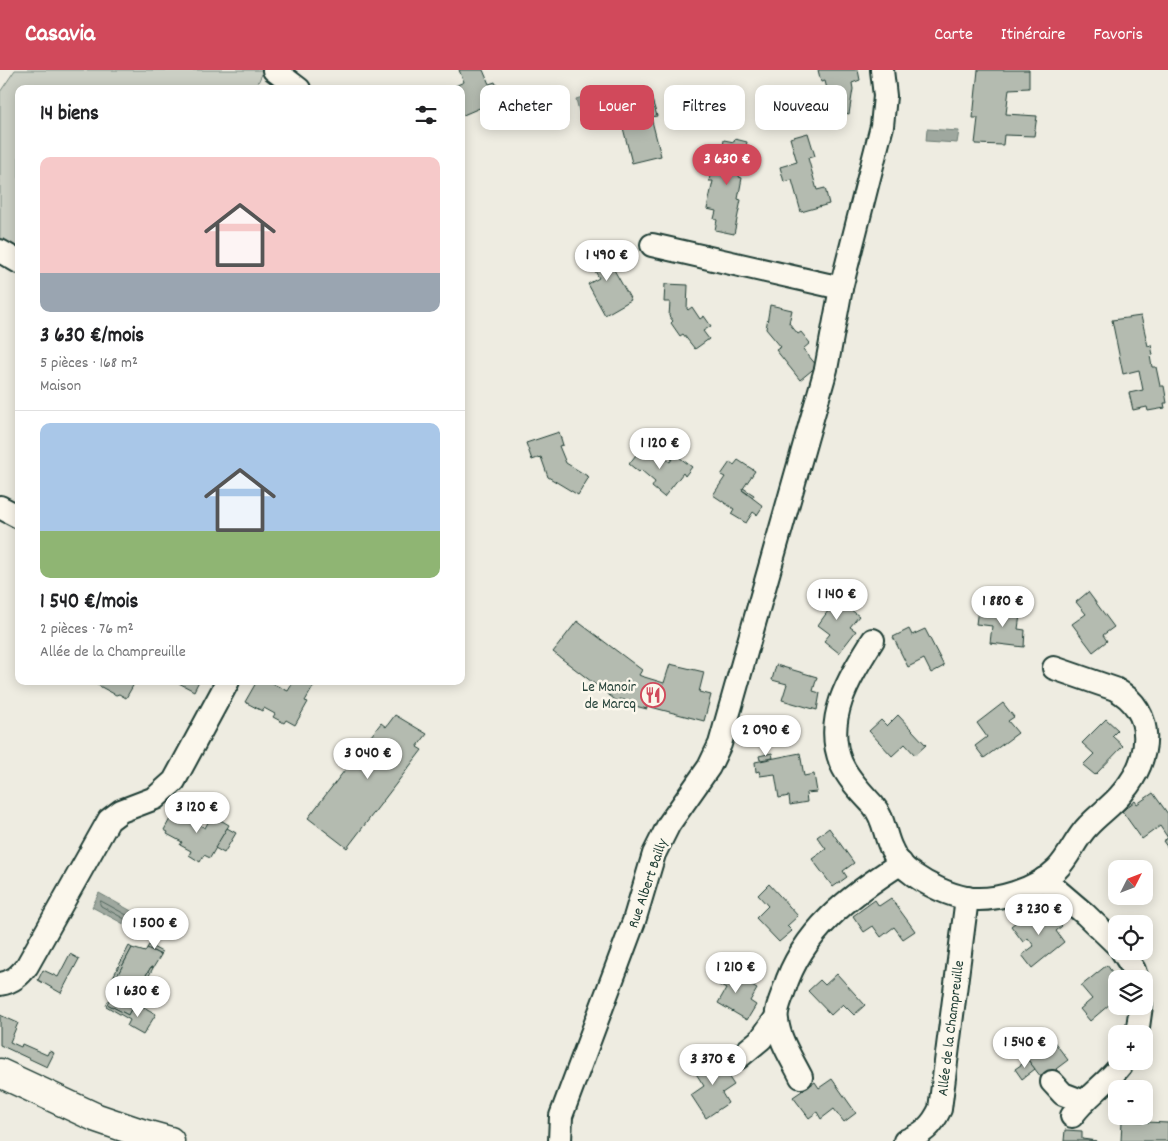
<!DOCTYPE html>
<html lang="fr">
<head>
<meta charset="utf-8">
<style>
  body { margin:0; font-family:Dekko,sans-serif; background:#f2f2f2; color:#202124; height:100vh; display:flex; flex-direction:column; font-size:19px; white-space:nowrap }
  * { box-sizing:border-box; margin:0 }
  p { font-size:16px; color:#757577 }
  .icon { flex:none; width:28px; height:28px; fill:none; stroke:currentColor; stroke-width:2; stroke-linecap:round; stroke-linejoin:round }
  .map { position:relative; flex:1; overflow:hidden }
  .side { position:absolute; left:15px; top:15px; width:450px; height:600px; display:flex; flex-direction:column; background:#fff; border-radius:10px; box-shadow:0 2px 12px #0003 }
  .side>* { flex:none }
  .top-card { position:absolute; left:480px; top:15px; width:475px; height:45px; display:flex; gap:10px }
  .needle { width:32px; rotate:48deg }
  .tools { position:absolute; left:1108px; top:790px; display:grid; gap:10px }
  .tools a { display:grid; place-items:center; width:45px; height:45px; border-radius:10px; background:#fff; box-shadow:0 2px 12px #0003; font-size:25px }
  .price { position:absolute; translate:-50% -42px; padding:0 11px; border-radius:18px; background:#fff; color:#222; font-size:16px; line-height:32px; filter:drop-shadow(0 1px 2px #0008) }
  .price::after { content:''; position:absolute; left:50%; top:30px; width:15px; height:11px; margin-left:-8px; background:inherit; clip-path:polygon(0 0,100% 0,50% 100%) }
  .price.selected { background:#d1495b; color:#fff }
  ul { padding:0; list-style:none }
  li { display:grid; align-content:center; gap:10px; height:265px; padding:0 25px }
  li+li { border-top:1px solid #e0e0e0 }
  li span { display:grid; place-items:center; height:155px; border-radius:10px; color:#555 }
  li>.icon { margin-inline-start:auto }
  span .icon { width:90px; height:90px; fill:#fffc; stroke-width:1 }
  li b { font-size:21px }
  h2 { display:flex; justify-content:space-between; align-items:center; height:60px; padding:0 25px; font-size:21px }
  .chip { padding:0 18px; border-radius:10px; background:#fff; box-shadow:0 2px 12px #0003; font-size:18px; line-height:45px }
  .chip.selected { background:#d1495b; color:#fff }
  header { display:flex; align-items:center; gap:30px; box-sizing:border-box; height:70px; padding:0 25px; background:#d1495b; color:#fff }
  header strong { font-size:24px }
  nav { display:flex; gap:28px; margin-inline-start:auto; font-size:18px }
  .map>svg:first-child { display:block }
  .green { fill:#cbcfc4; stroke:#75867c }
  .water { fill:#9fa89f; stroke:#6c7d74 }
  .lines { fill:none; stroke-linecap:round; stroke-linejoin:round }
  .shore { stroke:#52685f; stroke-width:1 }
  .building { fill:#b4bbb0; stroke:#1f3d34 }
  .minor-casing { stroke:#1f3d34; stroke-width:26 }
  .secondary-casing { stroke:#1f3d34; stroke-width:31 }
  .minor { stroke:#fbf7ec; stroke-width:22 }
  .secondary { stroke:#fbf7ec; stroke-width:28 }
  .labels { text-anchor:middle; stroke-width:5; stroke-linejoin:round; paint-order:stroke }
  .poi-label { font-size:15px; fill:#1f3d34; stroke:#fbf7ec; text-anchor:end }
  .street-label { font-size:15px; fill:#1f3d34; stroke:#fbf7ec }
</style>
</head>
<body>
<header>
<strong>Casavia</strong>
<nav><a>Carte</a><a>Itinéraire</a><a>Favoris</a></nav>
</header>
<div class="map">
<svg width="1168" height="1071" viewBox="0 0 1168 1071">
  <rect width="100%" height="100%" fill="#eeece1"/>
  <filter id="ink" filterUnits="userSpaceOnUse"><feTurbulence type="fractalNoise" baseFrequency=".02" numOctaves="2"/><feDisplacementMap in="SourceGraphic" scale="10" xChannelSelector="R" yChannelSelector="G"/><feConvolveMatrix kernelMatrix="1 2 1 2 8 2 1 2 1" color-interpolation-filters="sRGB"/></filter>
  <g filter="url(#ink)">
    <path class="green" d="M15,0H264L255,19H19V189L0,180V22Z"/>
    <g class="water">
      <path d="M612,18L617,35L580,45L576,29Z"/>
      <path d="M927,59L959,61L957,73L926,71Z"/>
      <path d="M99,823L144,848L137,861L92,837Z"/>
    </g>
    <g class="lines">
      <g class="shore">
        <path d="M607,25L610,29L609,32L586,38L583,37L584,32Z"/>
        <path d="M101,831L134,849L135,852L132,853L101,836L100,834Z"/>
      </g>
    </g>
    <g class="building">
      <path d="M459,0H483L489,14L495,12L504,31L484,40L482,37L461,46V19H448L464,12Z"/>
      <path d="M818,0H858L860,10L852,13L853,19L849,44L842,42L840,49L828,46L830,39L823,38L827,19L825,11L821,12Z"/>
      <path d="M978,0H1029V18L1009,19L1006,44L1037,46L1034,66L1004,65L1003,75L975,74L978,48H973Z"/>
      <path d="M651,26L657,46L651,47L661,86L632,93L622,54L635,50L630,31Z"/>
      <path d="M808,63L815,86L808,88L817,120L825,118L829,134L801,142L792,110L784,112L780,97L797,92L790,68Z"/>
      <path d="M735,69L747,72L739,107L742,108L738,129L741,130L734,164L715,160L717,150L714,149L716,141L707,139L713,111H709L714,87L721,88L724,70L734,72Z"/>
      <path d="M605,175L617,196L613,198L631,230L605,245L588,214L599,208L586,185Z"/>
      <path d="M665,214L688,215L687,239L688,240L692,237L700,249L704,246L711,256L703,261L709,269L695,279L683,264L680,266L671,253L673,251L669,246L670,232H664Z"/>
      <path d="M770,235L792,240L789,253L798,264L801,262L810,273L803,279L817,296L800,310L776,280L781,277L766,259Z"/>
      <path d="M1141,246L1148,276L1151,275L1153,285L1150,286L1152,297H1156L1160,316H1164L1167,333H1164L1165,338L1148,341L1147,337L1133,340L1129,323L1143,320L1139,300L1123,304L1112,250Z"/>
      <path d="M559,362L563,375L559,376L566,393L589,407L578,425L548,407L541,387L532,390L526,373Z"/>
      <path d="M642,377L652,385L654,383L660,387L661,385L670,392L675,384L692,397L685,406L683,403L664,427L652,417L655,412L641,400L639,402L629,394Z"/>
      <path d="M738,390L755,401L742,420L763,436L757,445L753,442L746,453L731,444L734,439L713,425L725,407L721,405L730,392L734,395Z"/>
      <path d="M743,418L754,425L753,427L742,420Z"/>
      <path d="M825,520L859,546L850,557L856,561L839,583L824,571L830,564L818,555L828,541L816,531Z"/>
      <path d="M1088,522L1114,557L1103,565L1107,571L1093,582L1072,554L1086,544L1076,532Z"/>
      <path d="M978,539L1020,545L1018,559L1025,560L1024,577L990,573L992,556L976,554Z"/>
      <path d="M577,551L642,600L639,605L641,606L664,613L670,594L704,602L699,622L711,625L704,651L647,636V639L627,634V631L620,629L618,632L553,582Z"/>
      <path d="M909,559L912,565L925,559L944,596L931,603L924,589L908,597L893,567Z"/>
      <path d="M776,595L817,607L813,621L820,623L817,640L782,630L787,614L772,610Z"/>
      <path d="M90,611H130L134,614L126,628L119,624L116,625Z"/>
      <path d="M175,611H199L194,621Z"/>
      <path d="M257,611H275L273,614L288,621L294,611L316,612L305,631L308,632L295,655L286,650L284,653L273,647L275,644L264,638L262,641L245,632Z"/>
      <path d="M1003,633L1014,647L1008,651L1018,663L984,688L975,676L987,667L977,653Z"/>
      <path d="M395,645L427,664L417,677L422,680L347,778L308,748L381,653L386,657Z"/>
      <path d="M898,645L926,675L915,685L905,674L892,686L869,661L881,650L887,656Z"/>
      <path d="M1106,649L1118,660L1112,666L1123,676L1095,705L1083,695L1094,684L1082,673Z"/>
      <path d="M772,683L773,688L760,690L759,686Z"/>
      <path d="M800,683L804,706L814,704L817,722L806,723L807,732L790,735L789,726L779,728L775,704L760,706L759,701L756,702L755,692Z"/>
      <path d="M1153,723L1168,744V778L1163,771L1168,768L1160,756L1142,769L1122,741L1135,731L1137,734Z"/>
      <path d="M181,738L194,745L193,748L200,752L198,754L205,758L212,745L229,755L210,788L204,785L200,792L189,785L191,781L180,775L182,772L167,764L168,762L164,760L171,747L175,750Z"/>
      <path d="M227,758L236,763L224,783L215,778Z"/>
      <path d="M829,758L854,793L843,801L847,807L833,817L812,789L826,779L817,767Z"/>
      <path d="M769,814L798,846L787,856L792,861L779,872L756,848L768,836L758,825Z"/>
      <path d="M891,828L915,861L903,869L894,857L881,867L873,856L864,862L853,846L875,830L879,836Z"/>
      <path d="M1032,839L1041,852L1052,843L1062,856L1056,861L1064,872L1032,898L1022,885L1034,876L1028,868L1023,872L1011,856Z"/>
      <path d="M149,875L162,882L161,885L147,878Z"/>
      <path d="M129,876L132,878L117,906L114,905Z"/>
      <path d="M132,878L145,882L147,878L161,885L153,898L151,897L140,915L143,917L128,945L107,934L114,921L107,917L114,905L117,906Z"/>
      <path d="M70,884L79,889L61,923L38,910L43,900L58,907Z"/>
      <path d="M1107,895L1117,909L1112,914L1116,919V929L1090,951L1080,939L1092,929L1081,916Z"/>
      <path d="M151,897L153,898L143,917L140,915Z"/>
      <path d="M720,897L757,919L750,931L756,935L747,950L718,933L726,919L712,911Z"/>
      <path d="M837,904L865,935L854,945L843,934L831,945L808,921L820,910L825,915Z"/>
      <path d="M135,932L156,944L143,965L127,956L130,950L106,936L107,934L128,945Z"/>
      <path d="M0,945L18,953L10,972L21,977L22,974L47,985L49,981L54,983L47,997L0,975Z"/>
      <path d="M1043,957L1068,990L1056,999L1061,1005L1048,1016L1027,989L1040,979L1030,967Z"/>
      <path d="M723,984L733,998L726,1003L734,1015L722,1023L728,1033L706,1048L691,1025L704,1016L695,1002Z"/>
      <path d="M1028,990L1035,999L1022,1009L1015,999Z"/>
      <path d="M832,1009L856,1043L844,1052L834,1039L821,1049L817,1042L809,1048L793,1027L815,1012L819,1018Z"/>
      <path d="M1122,1051L1168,1053V1071H1121Z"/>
      <path d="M1065,1060L1082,1061V1069L1097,1071H1064Z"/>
    </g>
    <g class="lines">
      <defs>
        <g id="minor">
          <path d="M274,0L299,19"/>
          <path d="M652,175L841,218"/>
          <path d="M0,181L19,192"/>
          <path d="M0,437L19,447"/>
          <path d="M873,570C850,607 823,648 841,693C848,709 862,723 873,735C885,749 884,765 892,780C896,790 905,799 914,805C928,815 949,825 966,828C994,833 1037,819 1057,799C1070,786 1075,769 1088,756C1099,744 1113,735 1123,722C1151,689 1157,642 1115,619L1054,598"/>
          <path d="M1044,809L1085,844L1116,874"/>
          <path d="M1122,881L1134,900L1137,909"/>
          <path d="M0,914C13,912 20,905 27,896L109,750L121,741L155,728L174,711L228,611"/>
          <path d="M1137,964L1141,936"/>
          <path d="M738,988L761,969L776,948"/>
          <path d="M801,1007C792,989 779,970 777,950C775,941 781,929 784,920C802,861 851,825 901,793"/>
          <path d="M1052,1012L1063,1024L1084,1032"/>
          <path d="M1072,1046C1087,1025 1110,1012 1124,991"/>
          <path d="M560,1071L561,1046L634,851L654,784L669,754L709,697L720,674L826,299L841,218L882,56L885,26L882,0"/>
          <path d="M905,1071C923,1064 932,1056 940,1039L967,828"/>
        </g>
        <path id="secondary" d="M0,1003L97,1048L141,1063L170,1071"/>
      </defs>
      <use href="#minor" class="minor-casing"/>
      <use href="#secondary" class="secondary-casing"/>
      <use href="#minor" class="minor"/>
      <use href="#secondary" class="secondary"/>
    </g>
  </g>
  <defs>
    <symbol id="restaurant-ring" viewBox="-11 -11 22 22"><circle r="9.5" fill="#fbf7ec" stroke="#d1495b" stroke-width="1.5"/><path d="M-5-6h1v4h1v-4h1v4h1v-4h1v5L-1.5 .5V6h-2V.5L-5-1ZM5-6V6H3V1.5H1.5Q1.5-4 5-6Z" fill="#d1495b"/></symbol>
  </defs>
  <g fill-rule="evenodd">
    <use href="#restaurant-ring" x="639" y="611" width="28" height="28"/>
  </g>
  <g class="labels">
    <g class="poi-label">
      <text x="636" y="621">Le Manoir<tspan x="636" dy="17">de Marcq</tspan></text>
    </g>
    <g class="street-label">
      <text transform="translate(647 813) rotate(-71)" y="5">Rue Albert Bailly</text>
      <text transform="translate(950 958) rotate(-83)" y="5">Allée de la Champreuille</text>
    </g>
  </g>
</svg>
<div class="tools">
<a><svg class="needle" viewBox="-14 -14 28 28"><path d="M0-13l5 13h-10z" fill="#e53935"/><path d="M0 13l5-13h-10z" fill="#757577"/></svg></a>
<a><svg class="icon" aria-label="locate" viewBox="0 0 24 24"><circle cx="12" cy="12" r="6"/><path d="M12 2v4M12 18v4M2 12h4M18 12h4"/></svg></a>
<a><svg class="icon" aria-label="layers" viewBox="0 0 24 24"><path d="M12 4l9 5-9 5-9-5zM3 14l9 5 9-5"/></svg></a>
<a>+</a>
<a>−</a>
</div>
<b class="price selected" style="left:727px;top:116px">3 630 €</b>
<b class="price" style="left:607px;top:212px">1 490 €</b>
<b class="price" style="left:660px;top:400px">1 120 €</b>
<b class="price" style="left:837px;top:551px">1 140 €</b>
<b class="price" style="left:1003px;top:558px">1 880 €</b>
<b class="price" style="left:766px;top:687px">2 090 €</b>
<b class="price" style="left:368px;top:710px">3 040 €</b>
<b class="price" style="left:197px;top:764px">3 120 €</b>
<b class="price" style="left:1039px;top:866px">3 230 €</b>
<b class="price" style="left:155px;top:880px">1 500 €</b>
<b class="price" style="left:736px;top:924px">1 210 €</b>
<b class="price" style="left:138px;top:948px">1 630 €</b>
<b class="price" style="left:1025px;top:999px">1 540 €</b>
<b class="price" style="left:713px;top:1016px">3 370 €</b>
<div class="top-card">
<a class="chip">Acheter</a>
<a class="chip selected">Louer</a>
<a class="chip">Filtres</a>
<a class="chip">Nouveau</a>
</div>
<section class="side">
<h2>14 biens<svg class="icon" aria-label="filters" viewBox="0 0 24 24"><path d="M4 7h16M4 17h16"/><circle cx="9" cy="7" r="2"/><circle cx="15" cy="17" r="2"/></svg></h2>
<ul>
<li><span style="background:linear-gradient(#f6c9c9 75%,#9aa5b1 0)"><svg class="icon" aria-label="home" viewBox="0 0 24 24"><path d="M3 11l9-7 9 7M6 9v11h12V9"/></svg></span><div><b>3 630 €/mois</b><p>5 pièces · 168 m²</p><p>Maison</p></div></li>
<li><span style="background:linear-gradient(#a9c7e8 70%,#8fb573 0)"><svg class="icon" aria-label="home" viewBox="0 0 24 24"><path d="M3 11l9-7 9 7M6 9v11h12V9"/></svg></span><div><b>1 540 €/mois</b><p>2 pièces · 76 m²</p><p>Allée de la Champreuille</p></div></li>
</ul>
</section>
</div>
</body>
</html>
